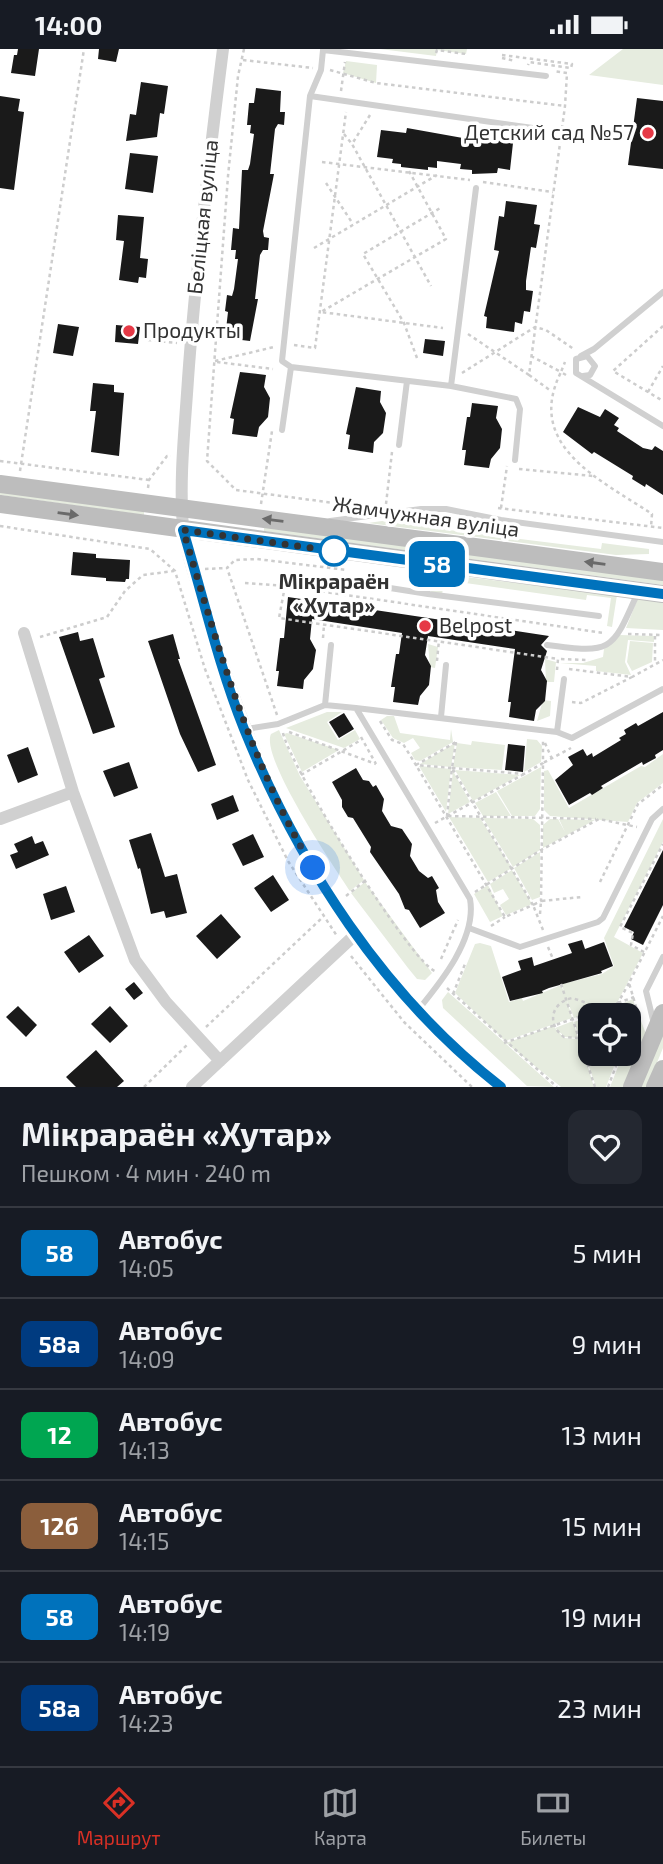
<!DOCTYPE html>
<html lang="ru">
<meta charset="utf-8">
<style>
:root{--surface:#171b24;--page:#242831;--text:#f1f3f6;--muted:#9ea1a6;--line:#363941;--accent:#d93025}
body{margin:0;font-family:"Exo 2",sans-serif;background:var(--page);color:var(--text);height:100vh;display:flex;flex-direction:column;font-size:26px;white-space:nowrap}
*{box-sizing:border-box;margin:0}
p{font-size:23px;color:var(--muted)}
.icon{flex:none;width:38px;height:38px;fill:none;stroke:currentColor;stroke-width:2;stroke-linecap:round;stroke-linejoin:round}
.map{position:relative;height:1038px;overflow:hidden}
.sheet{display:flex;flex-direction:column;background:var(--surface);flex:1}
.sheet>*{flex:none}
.badge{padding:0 14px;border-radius:10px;font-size:24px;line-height:46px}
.buttons{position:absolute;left:578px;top:954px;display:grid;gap:14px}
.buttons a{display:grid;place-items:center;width:63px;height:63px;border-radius:14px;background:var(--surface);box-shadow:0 4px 10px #0003;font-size:35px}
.you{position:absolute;width:35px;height:35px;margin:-18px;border:5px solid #fff;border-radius:50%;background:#1a73e8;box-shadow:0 0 0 10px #1a73e833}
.map>.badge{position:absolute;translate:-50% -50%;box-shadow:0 0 0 4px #fff}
.round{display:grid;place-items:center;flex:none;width:74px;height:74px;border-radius:14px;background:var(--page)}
.headline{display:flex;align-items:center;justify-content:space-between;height:119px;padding:0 21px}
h1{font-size:33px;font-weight:700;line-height:52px}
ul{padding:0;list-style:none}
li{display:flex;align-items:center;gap:21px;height:91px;padding:0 21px;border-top:2px solid var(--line)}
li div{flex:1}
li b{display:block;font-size:26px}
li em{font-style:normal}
li .badge{min-width:77px;font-weight:700;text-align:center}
.status{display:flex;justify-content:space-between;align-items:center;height:49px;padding:0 35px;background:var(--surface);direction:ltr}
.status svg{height:19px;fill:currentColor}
.tabs{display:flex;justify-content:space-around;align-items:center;height:98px;border-top:2px solid var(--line);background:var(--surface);font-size:19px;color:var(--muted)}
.tabs a{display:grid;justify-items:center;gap:4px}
.tabs .current{color:var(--accent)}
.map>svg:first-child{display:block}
.green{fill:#e6ecdf}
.building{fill:#1a1a1a}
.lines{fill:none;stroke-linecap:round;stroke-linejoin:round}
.path{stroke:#cdcdcd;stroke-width:2.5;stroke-dasharray:3.5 3.5;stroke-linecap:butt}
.lane{stroke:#d0d0d0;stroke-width:6}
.street{stroke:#d0d0d0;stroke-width:12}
.secondary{stroke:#bdbdbd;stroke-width:18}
.oneway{fill:#6a6a6a}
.line-casing{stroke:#fff;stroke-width:16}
.line{stroke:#0072bc;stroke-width:10}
.walk{stroke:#333;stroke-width:7;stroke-dasharray:0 12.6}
.poi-dot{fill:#e63946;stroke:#fff;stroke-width:2.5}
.stop-dot{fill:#fff;stroke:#0072bc;stroke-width:3.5}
.labels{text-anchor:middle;stroke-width:7;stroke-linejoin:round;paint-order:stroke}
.poi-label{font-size:21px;fill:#333;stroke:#fff;text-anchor:start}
.street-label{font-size:21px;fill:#333;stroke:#fff}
.stop-label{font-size:21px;font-weight:bold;fill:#333;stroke:#fff}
</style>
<div class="status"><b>14:00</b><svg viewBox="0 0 49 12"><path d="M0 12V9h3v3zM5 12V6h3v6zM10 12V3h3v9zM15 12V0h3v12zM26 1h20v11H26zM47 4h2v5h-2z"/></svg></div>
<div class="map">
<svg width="663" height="1038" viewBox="0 0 663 1038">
<rect width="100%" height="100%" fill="#fff"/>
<path class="green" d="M380,0h87l-1,5 -29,-4 -1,6z
M623,0h40v36l-74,-10z
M346,12l31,4 -1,18 -33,-10z
M0,439l144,19v8l-144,-20z
M437,464l8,3 4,14 152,19 1,-6 47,6v5l-33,1 -248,-32z
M264,477l399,53v6l-399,-54z
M432,524l185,22 -5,32 -5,-1 4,-28 -24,-3 -1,5 -142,-20 -2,15 -11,-3z
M638,549l25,4v28l-37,-2z
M620,586l34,1v6l-26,-2 -3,22 6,13 -35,-4v-5l-36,-3h23l20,-6 1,-8z
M630,592l23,2 -1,19 -20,9 -5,-9z
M428,595l10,3 -3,21 -5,-1z
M545,610l11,3 -2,20h-8z
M543,651l8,1 -1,15 -13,5z
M327,663h15l-15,10 11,18 17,-10 5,9 -16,9 -58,-20z
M387,667h7l6,17 50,7 1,-11 2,13 -33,19 -5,-1 -4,-7 9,-5 -7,-10 -9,5 -11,-5 -12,-18z
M279,681l21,46 64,104 -14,11c-16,-24 -90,-134 -79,-157z
M287,684l52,17 -37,22 -18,-38z
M527,690l10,1 5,6 -1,16 -17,10z
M472,692l33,4 -3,25 -49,-3 4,-24 14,2z
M455,694l-4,24 -31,-3z
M663,705v29l-26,20 -9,19 -78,-6 -6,-6v-39l4,-1 21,38 72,-42 4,1z
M419,717l32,3 -5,43z
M541,718l-1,42 -5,7h-23l-15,-25z
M455,721l65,5 -47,26z
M453,722l17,31 -22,12z
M496,743l15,24h-28l-8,-13z
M449,768l31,1 32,50 -24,14z
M483,769l50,1 7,6v25l-27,17z
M550,770h8l7,13 -6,-13 36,1 -52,28v-23z
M663,770v23l-49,95 29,16 -26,50 -24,9 -3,-5 2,5 -18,6 -7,-18 5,18 -67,23 -50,-48 20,-49 5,-1 11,3 18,56 13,-4 1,3 38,-16 3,7 -2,-8 40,-10 12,-8 -10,-28z
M540,803v45l-8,3 -18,-32z
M512,821l20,34 -26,11 -6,-10 9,-6 -6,-10 -9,4 -4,-9z
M365,833l67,91 -7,7 -8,-1 -9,-11 -57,-75z
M488,836l15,31 -13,6 -16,-28z
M448,943l106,95 -27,-1 -84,-78 -1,-8z
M633,950l3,10 -8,20v-14h-34z
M638,964l8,21 -21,53h-15l13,-33 5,-1v-14z
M590,967v37l29,1 -13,33h-10l-16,-47 14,47h-33l-55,-44 47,-17 11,12 16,1 -6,-17z
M573,972l5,17 -13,-1 -10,-9z
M663,983v16l-16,39h-7z"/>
<path class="building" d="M18,0h21l-4,27 -24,-3 3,-18h3z
M99,0h20l-3,13 -18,-3z
M141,33l27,4 -4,28 -4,-1 -3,24 -31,4 4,-27 6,1z
M256,39l25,3 -1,21h5l-1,13 -6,-1 -3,5 -5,45h4l-11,57 1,6 5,1 -1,12h-5l-3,5 -5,44h3l-8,42 -25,-3 3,-26 -3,-1 2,-16 5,1 2,-7 4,-30h-3l1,-9h-5l2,-22 6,1 3,-59h6l2,-6 4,-30 -4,-1 1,-8h-4l2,-22h5z
M0,47l20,3 -2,12 6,1 -10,78 -14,-2z
M637,49l26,3v68l-35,-4z
M407,79l67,12 1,-5 32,4v3l6,1 -3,27 -12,-2 -1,5 -25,1v-4l-12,-1 1,-5 -24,-3v7l-9,-1v3l-27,-3v-3l-9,-1 1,-4 -16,-2 4,-27 25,3z
M130,104l28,3 -5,37 -28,-4z
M506,152l31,4 -3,19 6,1 -4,23 -5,-1 -5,34v9l7,1 -3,21 -6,-1 -2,13 -7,-2 -1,10 -28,-4 1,-11 -3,-1 15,-65 -5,-1 5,-34 5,1z
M118,166l26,2 -4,41 8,1 -2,19 -7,-1 -1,6 -19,-3 5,-39 -8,-1z
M58,275l21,3 -6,29 -20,-3z
M116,276l24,2 -2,17 -23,-2z
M425,290l20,2 -2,15 -20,-3z
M240,323l26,3 -2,12 6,11 -2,19 -9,10 -2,10 -25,-3 2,-15 -4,-1z
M93,334l21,2v7l10,1 -5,63 -28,-4 5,-41h-6z
M356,338l25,4 -1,11 6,11 -3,20 -9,9 -1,11 -25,-4 2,-14 -4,-1z
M472,354l26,3 -2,12 6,11 -2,19 -9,11 -2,9 -25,-3 2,-15h-4l5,-33h3z
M578,358l22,10 5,-8 14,9 -5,7 5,3 -2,3 26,17 9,2 3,-4 8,5v44l-17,-11 -1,3 -13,-8 1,-3 -39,-24 -2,2 -29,-22z
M73,503l23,2v4l34,2 -1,19h-3l-1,3 -19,-1v-3l-35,-3z
M288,548l261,39 -8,9 6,6 -6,19 6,11 -2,20 -9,9 -2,11 -25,-4 2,-15h-3l7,-53 -87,-13 -3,19 6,11 -2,19 -9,11 -2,9 -25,-3 2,-15h-4l5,-33h3l3,-21 -90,-14 -2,20 6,11 -3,19 -9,11 -1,9 -26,-3 2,-15h-3l4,-33h4z
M78,583l2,9 13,-3 12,39 -6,2 16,48 -22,7 -34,-97z
M173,585l7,25h-2l38,106 -18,7 -18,-38 -32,-93z
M663,663v38l-8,5 1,3 -13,7 -1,-3 -41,24 2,2 -11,7 -2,-2 -21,12 -14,-25 18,-15 -5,-8 15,-8 4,7 5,-3 1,4 28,-17 -2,-2 7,-4 -2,-4 12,-7 2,3z
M344,664l10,16 -15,9 -10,-16z
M508,695l17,2 -2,26 -18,-2z
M28,698l10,28 -20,8 -11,-28z
M129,713l9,26 -24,9 -11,-26z
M356,719l7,12 6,1 4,6 3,-2 8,14 -2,12 9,15 11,3 10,15 -2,12 9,15 9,7 4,-2 7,12 -3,2 2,12 7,11 -25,15 -11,-18 -4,-1 -6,-15 -29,-42 1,-5 -18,-29 -5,-1 -6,-10v-7l-10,-18z
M233,746l6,16 -22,9 -6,-16z
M151,784l14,44 12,-3 10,39 -21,5 -2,-7 -13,3 -11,-46 -2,1 -9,-29z
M253,785l11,23 -21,9 -11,-22z
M32,787l3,8 8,-3 6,14 -33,14 -6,-14 8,-3 -4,-8z
M663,801v55l-20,40 -12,-6 3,-7 -10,-5z
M273,826l16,25 -18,12 -17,-24z
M66,837l9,26 -24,8 -8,-26z
M221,865l20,23 -24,22 -21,-23z
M89,886l15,21 -25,17 -15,-21z
M582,891l3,9 19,-7 9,24 -12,5 1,2 -53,15 -7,3 1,2 -33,8 -8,-24 19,-7 -3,-9 14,-4 2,9 38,-13 -4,-9z
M134,933l9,11 -9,7 -9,-11z
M18,957l19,19 -11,12 -20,-20z
M110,957l18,20 -18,17 -19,-19z
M96,1001l28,31 -7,6h-41l-10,-10z"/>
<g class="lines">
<path class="path" d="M244,0l-6,27 -10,100 -21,285 29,29 121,16
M436,4l1,-3 29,4
M502,6l70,9 -1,4 -42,-6 -1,3
M502,9l13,3
M243,11l70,8
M330,21l46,13 189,23
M341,42l4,-29
M370,66l-18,29 79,142
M344,85l8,10
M322,113l148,18
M409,122l37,68 -125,73 122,16
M483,133l70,10
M326,134l27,41
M314,199l123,-73
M663,277l-50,45 50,30
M468,285l61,41 36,-269 2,-33 -13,-2
M148,291l29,3
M294,296l21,3 31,-236
M531,307l30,16 4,-10
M417,309l-13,-35 -41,-69 79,-47
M215,312l59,-14
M217,313l56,7
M462,324l73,-46 11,3 29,20
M529,326l22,16
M566,326l-5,-3c-37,74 40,108 91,142l-1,13
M648,343l15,-26
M0,412l149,19
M519,420l74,7
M20,422l64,-422
M148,439l1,-8 18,-24h4
M261,455l11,-73
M386,455l6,-52
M498,459l165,20
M501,459l6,-42
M0,477l150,23 25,22 30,98 43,111 40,81 49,75
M205,520l22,-1
M245,534l40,3 319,47
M285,537l-6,32 279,41
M628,585l35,1
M655,587v28
M40,588l67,-20 18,-26 18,-16 31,-4
M323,589l1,-13
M437,612l2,-21
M569,620l63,8 31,-17
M557,621l1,-11 31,1
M572,653l9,1 51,-26
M277,666l-50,-147 8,-8 22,-1 90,11
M380,672l12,19 11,4 13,21 36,3 -5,48
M289,683l87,32
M283,684c7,33 127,229 152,238
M361,688l15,27
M456,693l-4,26 81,137 -28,12 -89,-152z
M545,694l7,16
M452,719l72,6 19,-11v-22
M301,726l60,-35
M448,767l148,3
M435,774l89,-49
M600,833l38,-78 25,-19
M475,843l66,-42 58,-31 38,8
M346,847l20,-16
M540,865l1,-13 41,-4
M491,877l14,-9
M543,881l-10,-25 8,-4 2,-138 28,-15
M548,898l5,12
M644,903l-13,-7 2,-12 -13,-6 43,-83
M351,907l53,66 68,65
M441,910l17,-39
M561,935l34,103
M447,939l110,99
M453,945l12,-30
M618,954l16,-6
M206,978l117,-110
M590,981l-11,8 -15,-1c-17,-12 -14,-34 8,-39l15,5 6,12
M628,985l9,-24 -8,-27 34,-67
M504,994l114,-40 11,-20
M144,1038l44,-43
M608,1038l13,-34"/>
<path class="lane" d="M310,47l230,33
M476,139l-25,198 -160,-19 -9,-6 28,-265 11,-26 2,-20 223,26
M581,307l13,-7 69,-57
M583,327l7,-1 5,-9 -8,-10 -11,3v14l87,53
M451,337l65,13 4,10 -5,51
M282,381l9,-63
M399,396l8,-64
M330,472l91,-12h25l55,11 162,22
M421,515l7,30 171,22
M390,539l38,6
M547,596c66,9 65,6 91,-53
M325,656l6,-60
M441,668l5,-52
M246,680l32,-5 47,-19 31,3
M557,683l15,6 91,-49
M469,879l51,19 78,-25 5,-4 49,-99 11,-10
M418,961c23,-28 59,-72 52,-111l-114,-191 201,24 7,-53
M654,975l-8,-33 17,-34"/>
<path class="street" d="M223,0c-14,110 -27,219 -35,330 -3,48 -9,99 -5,148 3,28 19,71 28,99 51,176 143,347 290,461
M24,584l49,159 62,168 31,42 54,59
M0,770l73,-27
M192,1038l165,-154"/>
<path class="secondary" d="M0,435l663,88
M0,455l663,90
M632,1038l31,-74
M655,1038l8,-18"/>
</g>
<defs><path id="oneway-solid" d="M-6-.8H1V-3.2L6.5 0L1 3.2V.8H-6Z" transform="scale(1.75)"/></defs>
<g class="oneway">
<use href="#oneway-solid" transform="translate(68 465) rotate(8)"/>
<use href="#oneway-solid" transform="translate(273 471) rotate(-173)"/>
<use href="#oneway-solid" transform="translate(595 514) rotate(-172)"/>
</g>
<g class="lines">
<g class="line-casing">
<path id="line" d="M501,1038c-117,-91 -202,-222 -257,-358 -26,-65 -41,-133 -61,-199l480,64"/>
</g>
<use href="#line" class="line"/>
<path class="walk" d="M313,819c-64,-108 -94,-219 -130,-338l151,21"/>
</g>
<g class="poi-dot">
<circle cx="648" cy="84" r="7"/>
<circle cx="129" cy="282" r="7"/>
<circle cx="425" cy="577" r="7"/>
</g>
<circle class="stop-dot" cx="334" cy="502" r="14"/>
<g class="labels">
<g class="poi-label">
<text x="634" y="91" text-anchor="end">Детский сад №57</text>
<text x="143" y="289">Продукты</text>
<text x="439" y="584">Belpost</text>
</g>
<g class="street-label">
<text transform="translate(203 168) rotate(-84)" y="7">Беліцкая вуліца</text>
<text transform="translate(426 468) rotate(8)" y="7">Жамчужная вуліца</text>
</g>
<g class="stop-label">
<text x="334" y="540">Мікрараён<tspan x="334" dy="24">«Хутар»</tspan></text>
</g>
</g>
</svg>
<div class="buttons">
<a><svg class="icon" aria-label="locate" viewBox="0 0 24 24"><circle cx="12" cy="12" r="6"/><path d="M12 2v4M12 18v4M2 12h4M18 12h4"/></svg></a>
</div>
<div class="you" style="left:313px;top:819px"></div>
<b class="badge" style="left:437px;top:515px;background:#0072bc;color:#fff">58</b>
</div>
<section class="sheet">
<div class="headline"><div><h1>Мікрараён «Хутар»</h1><p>Пешком · 4 мин · 240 m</p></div><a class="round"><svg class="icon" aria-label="heart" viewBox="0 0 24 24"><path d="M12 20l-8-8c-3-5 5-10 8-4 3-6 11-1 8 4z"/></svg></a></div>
<ul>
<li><span class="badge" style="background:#0072bc;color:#fff">58</span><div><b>Автобус</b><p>14:05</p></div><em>5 мин</em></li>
<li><span class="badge" style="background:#003b80;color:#fff">58а</span><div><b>Автобус</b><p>14:09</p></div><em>9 мин</em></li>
<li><span class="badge" style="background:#00a651;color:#fff">12</span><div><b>Автобус</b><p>14:13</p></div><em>13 мин</em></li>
<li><span class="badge" style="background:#8b5e3c;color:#fff">12б</span><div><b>Автобус</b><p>14:15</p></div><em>15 мин</em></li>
<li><span class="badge" style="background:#0072bc;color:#fff">58</span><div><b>Автобус</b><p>14:19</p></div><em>19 мин</em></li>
<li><span class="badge" style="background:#003b80;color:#fff">58а</span><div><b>Автобус</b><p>14:23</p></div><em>23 мин</em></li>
</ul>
</section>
<nav class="tabs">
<a class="current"><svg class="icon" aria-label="directions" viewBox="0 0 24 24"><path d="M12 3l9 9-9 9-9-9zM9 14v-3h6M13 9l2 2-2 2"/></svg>Маршрут</a>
<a><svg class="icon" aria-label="map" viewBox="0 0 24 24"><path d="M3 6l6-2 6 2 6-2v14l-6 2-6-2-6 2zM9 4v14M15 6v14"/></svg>Карта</a>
<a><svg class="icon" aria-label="tickets" viewBox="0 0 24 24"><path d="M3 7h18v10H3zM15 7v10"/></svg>Билеты</a>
</nav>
